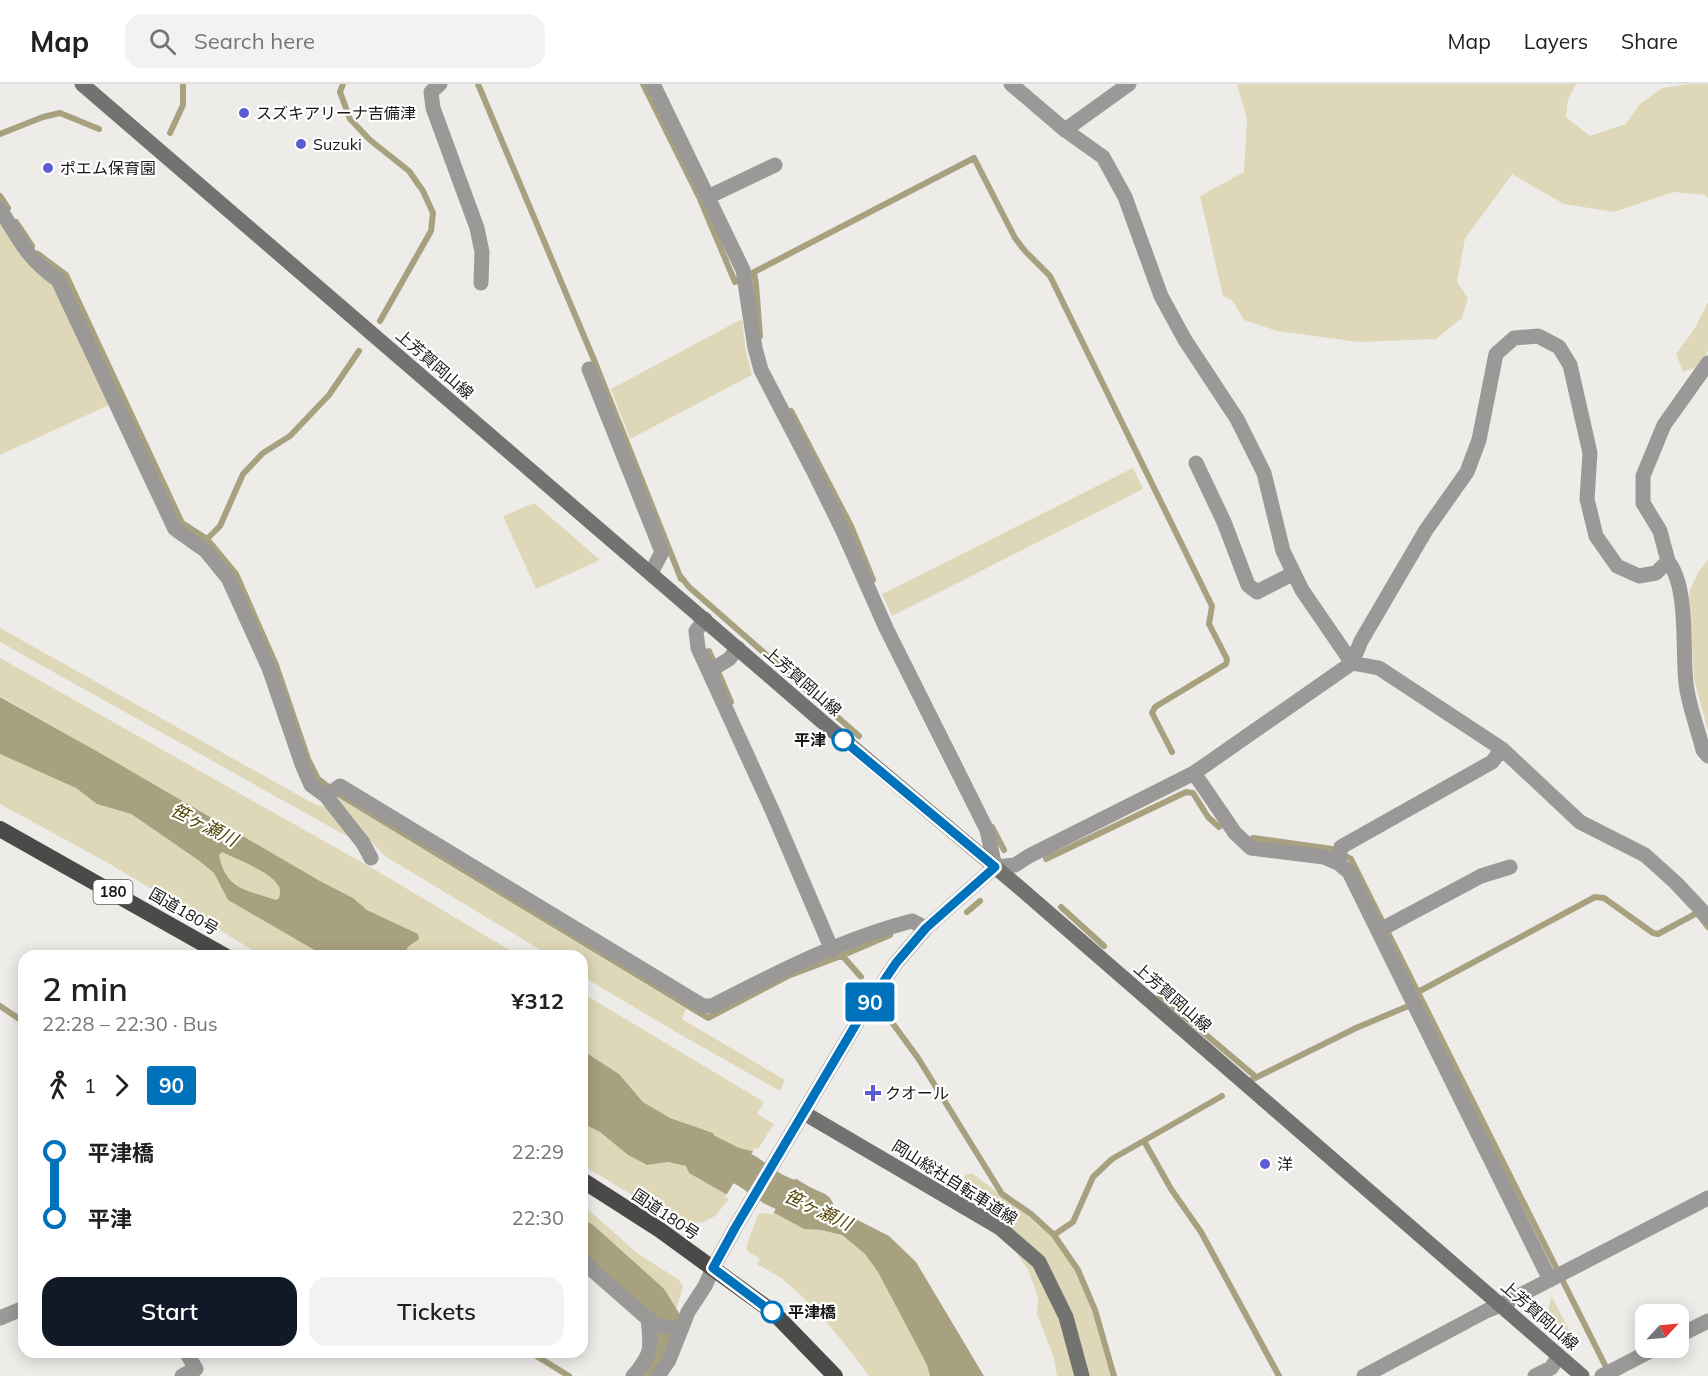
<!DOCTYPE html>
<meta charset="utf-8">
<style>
:root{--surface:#fff;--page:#f2f2f2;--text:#202124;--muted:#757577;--line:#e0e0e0;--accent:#111827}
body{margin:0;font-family:Mulish,"Noto Sans JP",sans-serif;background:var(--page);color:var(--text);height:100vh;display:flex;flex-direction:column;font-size:22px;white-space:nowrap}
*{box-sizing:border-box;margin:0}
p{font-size:20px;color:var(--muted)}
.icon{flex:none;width:33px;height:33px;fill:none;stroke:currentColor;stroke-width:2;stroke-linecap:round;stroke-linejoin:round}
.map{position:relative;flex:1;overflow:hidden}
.side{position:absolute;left:18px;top:866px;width:570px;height:408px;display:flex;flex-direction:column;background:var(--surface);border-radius:18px;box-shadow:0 3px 15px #0003}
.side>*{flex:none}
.badge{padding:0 12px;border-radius:4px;font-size:21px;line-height:39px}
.needle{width:39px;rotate:64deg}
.controls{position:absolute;left:1635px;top:1220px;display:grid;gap:12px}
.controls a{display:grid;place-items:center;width:54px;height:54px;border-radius:12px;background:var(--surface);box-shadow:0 3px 15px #0003;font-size:30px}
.map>.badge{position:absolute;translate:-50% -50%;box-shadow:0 0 0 3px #fff}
.legs{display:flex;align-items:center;gap:9px;height:66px;padding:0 24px;font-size:20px}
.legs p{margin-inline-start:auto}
.headline{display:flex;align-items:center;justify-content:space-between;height:102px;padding:0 24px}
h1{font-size:33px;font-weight:600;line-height:45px}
.primary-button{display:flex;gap:12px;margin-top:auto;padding:12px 24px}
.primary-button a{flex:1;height:69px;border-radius:18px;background:var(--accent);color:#fff;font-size:24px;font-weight:600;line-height:69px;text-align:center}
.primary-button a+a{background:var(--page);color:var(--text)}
ul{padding:0 24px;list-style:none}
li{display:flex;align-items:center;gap:21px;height:66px;font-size:22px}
li i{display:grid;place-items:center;width:9px;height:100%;margin:0 8px;background:currentColor}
li i::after{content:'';width:15px;height:15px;margin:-8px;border:4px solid;border-radius:50%;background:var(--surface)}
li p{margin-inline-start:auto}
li:first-child i{background:linear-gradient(#0000 50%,currentColor 0)}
li:last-child i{background:linear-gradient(currentColor 50%,#0000 0)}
header{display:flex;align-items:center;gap:36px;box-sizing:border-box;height:84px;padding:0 30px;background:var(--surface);border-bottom:2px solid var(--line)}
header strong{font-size:28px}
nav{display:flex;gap:33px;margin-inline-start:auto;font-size:21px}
.search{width:420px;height:54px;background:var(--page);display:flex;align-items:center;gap:15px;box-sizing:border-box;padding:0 21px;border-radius:18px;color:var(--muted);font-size:22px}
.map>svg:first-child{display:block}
.green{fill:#ded8b8}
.water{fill:#a8a17f;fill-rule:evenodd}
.pier{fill:#edece9}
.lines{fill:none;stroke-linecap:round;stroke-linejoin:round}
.stream{stroke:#a8a17f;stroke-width:6}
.river{stroke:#a8a17f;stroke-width:34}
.minor{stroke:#9a9998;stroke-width:15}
.tertiary{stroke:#9a9998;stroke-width:15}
.secondary{stroke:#727270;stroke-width:15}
.trunk{stroke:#4b4a48;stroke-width:16}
.line-1-casing{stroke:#fff;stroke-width:14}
.line-1{stroke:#0072bc;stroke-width:9}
.poi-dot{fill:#5c5dd5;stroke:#fff;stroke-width:2}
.stop-1-dot{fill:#fff;stroke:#0072bc;stroke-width:3}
.labels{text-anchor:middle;stroke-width:4.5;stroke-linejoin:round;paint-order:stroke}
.shield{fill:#fff;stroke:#5d5d5c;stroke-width:1.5}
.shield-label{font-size:15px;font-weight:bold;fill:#171716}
.poi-label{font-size:16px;fill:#171716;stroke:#fff;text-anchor:start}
.street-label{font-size:16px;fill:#171716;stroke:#fff}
.stop-label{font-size:16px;font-weight:bold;fill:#171716;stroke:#fff;text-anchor:end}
.water-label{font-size:18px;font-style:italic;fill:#54490b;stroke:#fff}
</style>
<header>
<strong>Map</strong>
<div class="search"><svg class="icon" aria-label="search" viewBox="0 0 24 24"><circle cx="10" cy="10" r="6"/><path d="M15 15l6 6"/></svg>Search here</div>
<nav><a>Map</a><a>Layers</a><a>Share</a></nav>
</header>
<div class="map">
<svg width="1708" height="1292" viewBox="0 0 1708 1292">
<rect width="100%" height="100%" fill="#edece9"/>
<path class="green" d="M1237,0h339l-8,15 -2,18 24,19 36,-12 13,-19 23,-17 28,-4h18v114l-2,-3 -33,-3 -59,20 -50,-8 -52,-30 -47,65 -8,43 11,16 -6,20 -26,21 -77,3 -82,-11 -33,-11 -12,-20 -9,-4 -23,-100 44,-24 3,-53z
M0,131l54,65 57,124 -111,51z
M1708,218v49l-10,16 -15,5 -7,-18 20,-28z
M742,235l4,33 6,23 -122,64 -19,-50z
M1133,384l10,21 -251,127 -10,-22z
M534,419l66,57 -64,29 -33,-73z
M1708,476v171l-14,-52 -5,-87 10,-21z
M0,544l316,177 17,4 26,34 -359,-201z
M0,574l377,213 141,84h-114l4,-8 6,-3 4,-10 -51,-24 -14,-12 -33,-17 -220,-128 -100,-57z
M0,670l76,34 21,16 33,10 68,46 16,13 14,27 95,55h-62l-151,-91 -110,-60z
M335,712l351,213 -4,10 103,61 -5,11 -104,-59 -94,-56v-20l-33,-1 -164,-99 -22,-23z
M222,767c14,8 47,20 55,33 3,4 3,9 2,14l-3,2c-29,-11 -49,-8 -57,-45z
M582,909l182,109 -7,12 17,10 -18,28 -21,-5 -15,1 -7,-15 -43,-15 -27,-16 -24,-28 -37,-24z
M582,1039l18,9 28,23 19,10 21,-3 18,4 3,7 42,24 -16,19 -12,6 -22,2 -99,-59z
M966,1090h7l39,29 40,34 24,34 16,40 20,65h-26l-45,-116 -39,-36 -8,-15 2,-5 -27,-18 -5,-7z
M582,1121l8,6 47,42 42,27 4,7 -11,36 -16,-4 -74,-63z
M769,1126l35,19 17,1 21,5 23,19 13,18 49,93 3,11h-61c-24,-33 -53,-69 -84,-95 -8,-7 -19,-11 -28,-17l3,-5 -13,-8v-7l12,-32z
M1016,1163l18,17 27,55 14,57h-18l-3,-18 -17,-44 1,-16 -4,-13 -6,-15 -12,-18z
M1552,1213l24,47 -3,2 -26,-23 3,-23z"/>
<path class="water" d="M0,613l100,56 220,128 33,17 14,12 51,24 1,5 -11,8 -4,8h-81l-95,-55 -14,-27 -16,-13 -67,-46 -34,-10 -21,-16 -76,-34zM222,768c14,7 47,19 55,32 4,4 3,9 2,14l-3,2c-29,-11 -49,-8 -57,-45z
M582,966l37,24 24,28 27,16 43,15 7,14h15l21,5 -25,45 -42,-24 -3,-7 -18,-4 -21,3 -19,-10 -28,-23 -18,-9z
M783,1087l30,18 19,18 57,29 27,26 68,114h-54l-3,-11 -49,-93 -13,-18 -23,-19 -21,-5 -17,-1 -35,-19z"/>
<path class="pier" d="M755,1064l4,2v3l-25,45 -4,2 -5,-3z
M784,1084l13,8 -25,39 -4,-2 -10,1 -1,-4 24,-41z"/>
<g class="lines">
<path class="stream" d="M343,0l-3,8 10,27 20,21 39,31 14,20 10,22 -2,18 -51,90
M478,0l116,276 87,219
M643,0l57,115 35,83 239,-124 41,80 10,13 25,25 162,330 -3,18 18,35 -1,5 -71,43 -3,6 20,39
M170,49l13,-28v-21
M0,50l43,-17 17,-4 39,16
M0,112l8,12
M16,138l16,24
M38,170l28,21 116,248 25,16 29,35 40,91 32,94 10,20 20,15 370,224 80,-42 53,-20 49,-21
M754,189l2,12 4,51
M791,327l60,115 22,54
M207,455l13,-13 23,-52 20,-21 27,-17 39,-41 30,-44
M681,493l8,10 170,149
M709,567l22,51
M992,743l12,23
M1253,754l79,11 19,10 254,506
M1046,775l140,-67 7,1 15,24 11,10
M1061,823l43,39
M967,828l13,-11
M840,869l21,24
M1418,908l177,-95 9,1 49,35 5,1 39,-21 11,14
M1159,911l97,82
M0,922l24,16
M880,922l38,52 84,136 29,20 23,21 24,35 17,40 19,66
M1253,995l103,-51 50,-21
M1144,1057l27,48 30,43 78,144
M1054,1151l19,-13 20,-45 19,-18 110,-63
M530,1268l39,24"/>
<path class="river" d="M705,1066l42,21 26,18 44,20
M582,1154l69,62 13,21 -4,33 -14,22"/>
<path class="minor" d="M440,0l-9,8 2,16 44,120 5,24 -1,31
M653,0l90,186 12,78 6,22 52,100 30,61 43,97 101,202 8,37 20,-2 14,-9 165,-83 158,-110 9,-22 65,-111 41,-58 12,-32 17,-86 18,-16 24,-2 21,11 11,18 20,88 -3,46 9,37 21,30 22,10 17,-3 12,-12 -8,-30 -17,-28v-27l21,-51 44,-62
M1011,0l54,46 38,27 22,40 36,99 24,44 52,79 27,54 19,78 19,39 50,73 27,5 123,81 78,73 65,33 31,28 32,34
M1065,46l64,-46
M708,113l67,-32
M0,125c19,30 28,51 58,71l117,249 31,22 22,27 41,90 33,96 9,21 15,11 37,47 8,15
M589,285l73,183 -11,21
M1196,379l28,59 24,63 9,7 37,-19
M1668,477c21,27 14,88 18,122 2,21 12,46 17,67l5,6
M705,535l-9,12 2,17 75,164 59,138
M713,585l16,-10 9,-11
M1194,689l41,60 16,15 73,9 14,6 11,9 201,408
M326,712l14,-10 363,220h9c64,-33 130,-67 200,-85l14,7
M1338,779l3,-16 151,-85 10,-13
M1378,847l103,-55 29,-9
M582,1177l72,63 26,6
M0,1234l24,-10
M1678,1252l30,-15
M182,1292l14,-7 -10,-17
M633,1292c20,-20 18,-31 15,-57
M658,1292l11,-16 19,-48 17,-26 8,-18
M1364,1292l122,-65 15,-6 207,-107
M1535,1292l16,-8 8,-12
M1602,1292l56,-29"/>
<path class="tertiary" d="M713,1184l22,-40 130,-219 31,-46 30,-35 69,-61"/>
<path class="secondary" d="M82,0l750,646 188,158 562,488
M804,1029l196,115 39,34 27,55 16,59"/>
<path class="trunk" d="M0,745l225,127
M582,1096l78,50 114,83 61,63"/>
</g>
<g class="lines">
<g class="line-1-casing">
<path id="line-1" d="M772,1228l-59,-44 22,-40 130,-219 31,-46 30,-35 69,-61 -152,-127"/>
</g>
<use href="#line-1" class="line-1"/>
</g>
<g class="poi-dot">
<circle cx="244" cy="29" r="6"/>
<circle cx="301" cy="60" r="6"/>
<circle cx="48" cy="84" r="6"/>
<path d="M870 1000h6v6h6v6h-6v6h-6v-6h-6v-6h6z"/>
<circle cx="1265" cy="1080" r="6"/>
</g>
<g class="stop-1-dot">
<circle cx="843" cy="656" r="10"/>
<circle cx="772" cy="1228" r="10"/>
</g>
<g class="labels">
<rect class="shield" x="93.5" y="796" width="39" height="24" rx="4.5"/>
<g class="shield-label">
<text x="113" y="813">180</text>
</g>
<g class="poi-label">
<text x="256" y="35">スズキアリーナ吉備津</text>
<text x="313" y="66">Suzuki</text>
<text x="60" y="90">ポエム保育園</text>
<text x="885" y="1015">クオール</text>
<text x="1277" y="1086">洋</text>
</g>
<g class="street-label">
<text transform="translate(435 280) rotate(41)" y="6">上芳賀岡山線</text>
<text transform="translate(803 597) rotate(41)" y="6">上芳賀岡山線</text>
<text transform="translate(184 827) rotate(30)" y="6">国道180号</text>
<text transform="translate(1173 913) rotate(41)" y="6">上芳賀岡山線</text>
<text transform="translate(955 1098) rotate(32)" y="6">岡山総社自転車道線</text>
<text transform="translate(666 1130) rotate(34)" y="6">国道180号</text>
<text transform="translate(1540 1231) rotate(41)" y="6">上芳賀岡山線</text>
</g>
<g class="stop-label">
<text x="826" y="662">平津</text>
<text x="788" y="1234" text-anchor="start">平津橋</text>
</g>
<g class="water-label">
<text transform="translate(204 741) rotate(27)" y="6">笹ヶ瀬川</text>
<text transform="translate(818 1126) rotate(25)" y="6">笹ヶ瀬川</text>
</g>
</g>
</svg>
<div class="controls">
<a><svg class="needle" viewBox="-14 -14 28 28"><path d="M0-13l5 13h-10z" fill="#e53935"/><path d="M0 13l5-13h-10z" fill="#757577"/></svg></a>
</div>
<b class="badge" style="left:870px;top:918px;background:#0072bc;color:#fff">90</b>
<section class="side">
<div class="headline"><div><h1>2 min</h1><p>22:28 – 22:30 · Bus</p></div><b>¥312</b></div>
<div class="legs"><svg class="icon" aria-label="walk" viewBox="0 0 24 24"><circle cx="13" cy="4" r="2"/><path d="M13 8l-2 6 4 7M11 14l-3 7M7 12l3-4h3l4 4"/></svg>1<svg class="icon" aria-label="forward" viewBox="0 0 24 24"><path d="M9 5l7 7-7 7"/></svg><b class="badge" style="background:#0072bc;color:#fff">90</b></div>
<ul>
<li><i style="color:#0072bc"></i><b>平津橋</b><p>22:29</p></li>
<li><i style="color:#0072bc"></i><b>平津</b><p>22:30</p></li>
</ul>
<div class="primary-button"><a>Start</a><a>Tickets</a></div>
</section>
</div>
